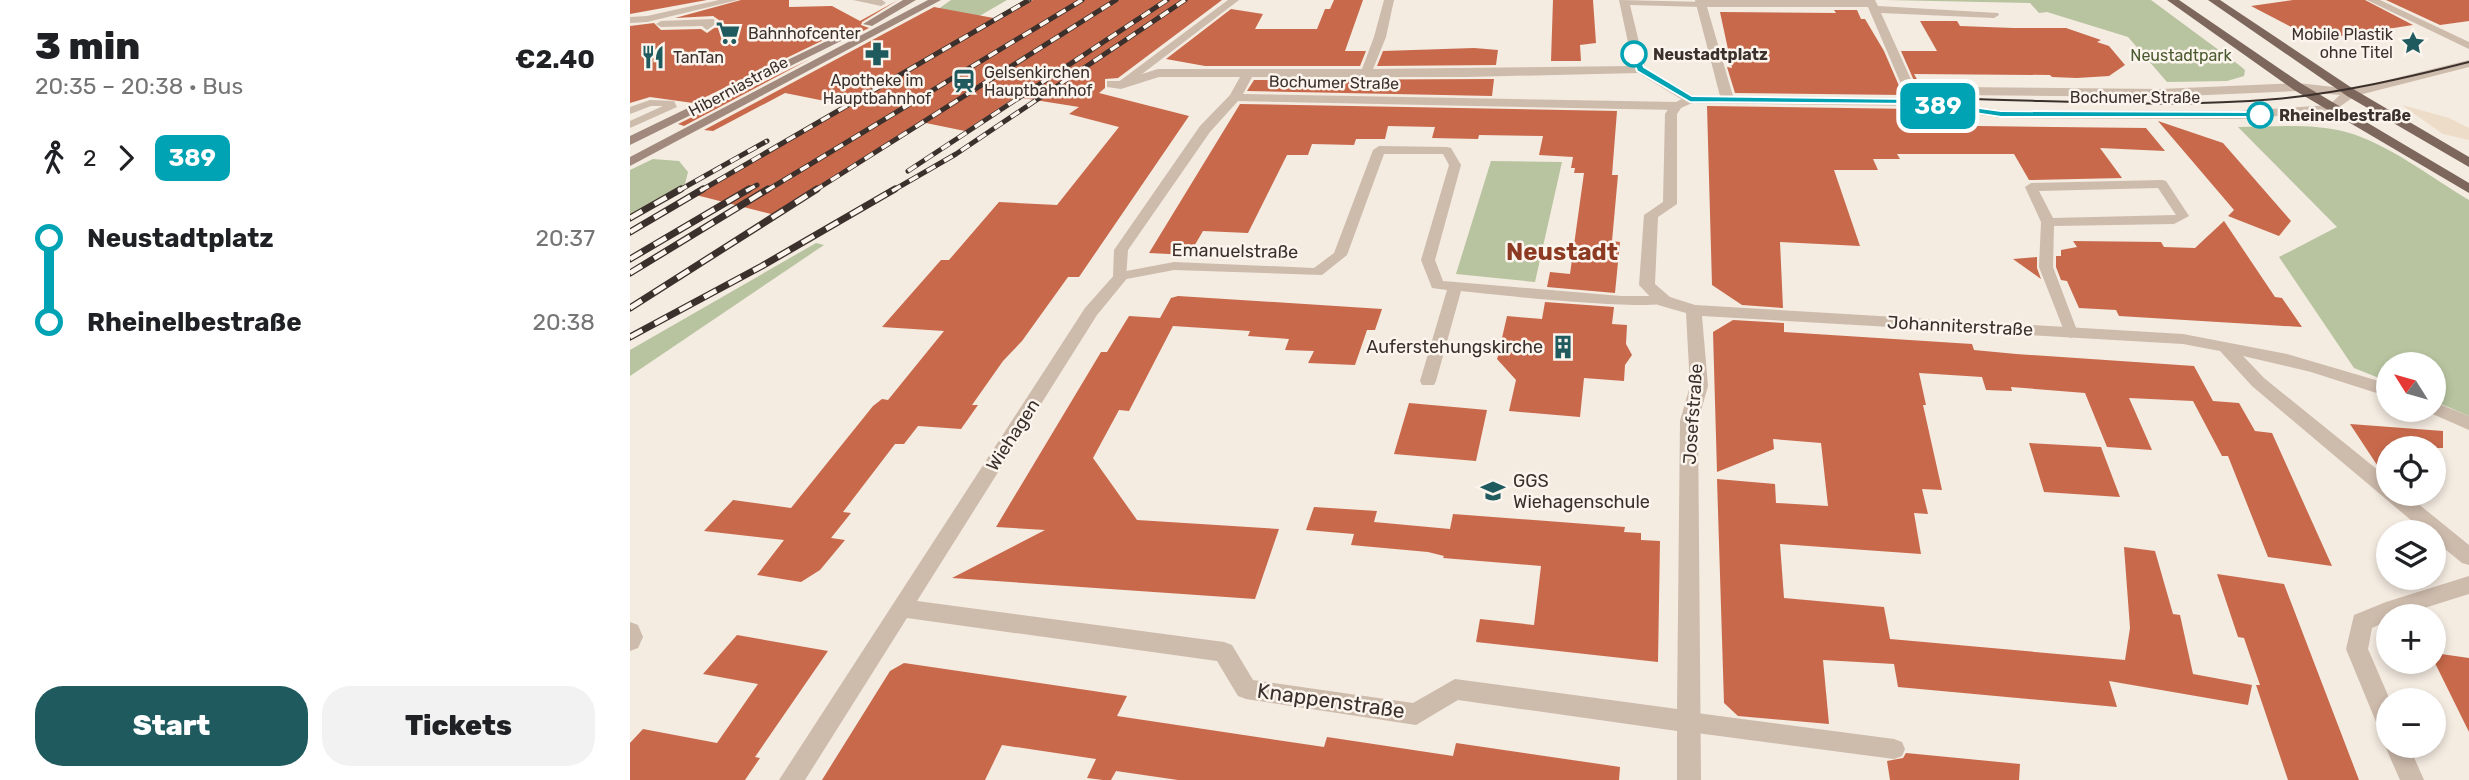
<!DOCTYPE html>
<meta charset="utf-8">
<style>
:root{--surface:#fff;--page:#f2f2f2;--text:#202124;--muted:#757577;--accent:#1f5a5e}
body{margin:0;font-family:Rubik,sans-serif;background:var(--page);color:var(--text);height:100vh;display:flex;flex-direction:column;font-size:26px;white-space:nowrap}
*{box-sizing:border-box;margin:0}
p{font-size:23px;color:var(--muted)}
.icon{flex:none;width:38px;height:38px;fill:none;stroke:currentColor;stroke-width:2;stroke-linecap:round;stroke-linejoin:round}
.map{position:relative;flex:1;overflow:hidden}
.details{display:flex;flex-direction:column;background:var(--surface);width:630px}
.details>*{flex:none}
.badge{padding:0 14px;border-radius:10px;font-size:24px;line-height:46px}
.needle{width:46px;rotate:307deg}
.buttons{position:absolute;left:1746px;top:352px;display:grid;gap:14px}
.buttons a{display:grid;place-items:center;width:70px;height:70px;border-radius:50%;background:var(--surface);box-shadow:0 4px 10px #0003;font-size:35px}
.map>.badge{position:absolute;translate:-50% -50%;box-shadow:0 0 0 4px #fff}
.legs{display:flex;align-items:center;gap:10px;height:77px;padding:0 35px;font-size:23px}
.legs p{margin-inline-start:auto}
.overview{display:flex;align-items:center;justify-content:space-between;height:119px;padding:0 35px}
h1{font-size:38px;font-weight:800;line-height:52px}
.primary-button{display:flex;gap:14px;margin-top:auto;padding:14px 35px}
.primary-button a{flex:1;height:80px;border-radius:28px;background:var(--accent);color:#fff;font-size:28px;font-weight:800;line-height:80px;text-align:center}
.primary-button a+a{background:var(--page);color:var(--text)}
ul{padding:0 35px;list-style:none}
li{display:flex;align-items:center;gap:24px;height:84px;font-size:26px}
li i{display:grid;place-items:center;width:10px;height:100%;margin:0 9px;background:currentColor}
li i::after{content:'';width:18px;height:18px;margin:-9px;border:5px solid;border-radius:50%;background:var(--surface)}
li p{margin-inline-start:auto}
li:first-child i{background:linear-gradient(#0000 50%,currentColor 0)}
li:last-child i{background:linear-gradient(currentColor 50%,#0000 0)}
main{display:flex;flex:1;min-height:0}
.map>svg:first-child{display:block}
.green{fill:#b8c4a0}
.plaza{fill:#ecdcc8}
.building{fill:#c8694b}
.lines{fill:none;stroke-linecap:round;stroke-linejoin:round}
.service{fill:#cdbbac;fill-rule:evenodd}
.pedestrian{fill:#cdbbac;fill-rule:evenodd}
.minor{fill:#cdbbac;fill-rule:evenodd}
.secondary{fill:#a18a7d;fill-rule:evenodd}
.primary{fill:#7d675c;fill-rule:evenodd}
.tram{stroke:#3b302b;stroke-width:2}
.rail-far1-casing{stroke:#3b302b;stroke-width:5}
.rail-casing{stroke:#3b302b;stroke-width:7}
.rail-far1{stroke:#fbf5ee;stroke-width:3.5;stroke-dasharray:10;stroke-linecap:butt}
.rail{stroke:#fbf5ee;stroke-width:4.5;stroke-dasharray:14;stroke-linecap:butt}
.line-1{fill:#00a3b4;stroke:#fff;stroke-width:2}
.stop-1-dot{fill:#fff;stroke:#00a3b4;stroke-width:3.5}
.labels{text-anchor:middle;stroke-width:5;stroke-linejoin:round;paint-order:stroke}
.far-poi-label{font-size:16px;fill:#3b302b;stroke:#fbf5ee;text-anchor:start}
.far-stop-label{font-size:16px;font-weight:bold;fill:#3b302b;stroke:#fbf5ee;text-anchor:start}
.far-park-label{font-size:16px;fill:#4a5a2e;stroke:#fbf5ee}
.far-street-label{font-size:16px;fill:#3b302b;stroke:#fbf5ee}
.street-label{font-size:18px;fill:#3b302b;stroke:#fbf5ee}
.poi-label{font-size:18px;fill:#3b302b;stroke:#fbf5ee;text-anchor:end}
.near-street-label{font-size:21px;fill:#3b302b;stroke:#fbf5ee}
.district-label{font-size:24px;font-weight:bold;fill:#8c3b22;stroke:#fbf5ee}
</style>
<main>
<section class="details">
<div class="overview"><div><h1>3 min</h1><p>20:35 – 20:38 · Bus</p></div><b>€2.40</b></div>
<div class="legs"><svg class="icon" aria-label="walk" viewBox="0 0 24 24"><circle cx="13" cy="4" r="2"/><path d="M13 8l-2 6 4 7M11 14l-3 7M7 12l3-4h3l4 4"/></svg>2<svg class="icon" aria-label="forward" viewBox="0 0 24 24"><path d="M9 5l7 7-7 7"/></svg><b class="badge" style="background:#00a3b4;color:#fff">389</b></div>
<ul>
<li><i style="color:#00a3b4"></i><b>Neustadtplatz</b><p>20:37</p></li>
<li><i style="color:#00a3b4"></i><b>Rheinelbestraße</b><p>20:38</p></li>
</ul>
<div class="primary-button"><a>Start</a><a>Tickets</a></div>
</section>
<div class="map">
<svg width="1839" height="780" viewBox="0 0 1839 780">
<rect width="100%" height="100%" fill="#f4ebe1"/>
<path class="green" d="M321,0h56l-31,18 -42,-6z
M1256,0h265l88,65 6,5 -1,6 -17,5 -60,1 -39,-45 -81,-25 -8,1 -9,-10z
M1608,127c36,0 73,-4 108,5 41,11 86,46 123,68v216l-35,-15v-37h-45v18l-35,-14 -75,-111 58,-30z
M23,159l26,2 9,11 -3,12 -55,31v-45z
M861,161l71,1 -27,120 -79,-8z
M186,243l8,2 -194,131v-26z"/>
<path class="plaza" d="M1772,105l47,13 20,10v12l-26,-6z"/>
<path class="building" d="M0,0h77l-77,14z
M111,0h48v7l43,-1 28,15 38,-21 -36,22 -1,3 8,3 -24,12 -1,-3 -12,-1 -139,67 -43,-6 -20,6v-77l24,-3 7,7 40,-1 6,4 13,-9 -1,-4 -6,-4 -38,2z
M403,0h189l-104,78 -13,1v9l-6,5 90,23 -110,161h-11l-46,64 -19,20 -31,44h6l-17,24 -43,-3 -14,18h-9l-52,68 8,1 -20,25 14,2 -25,30 -19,12 -44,-7 27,-35 -80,-9 29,-31 58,8 82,-102 9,-7 6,1 56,-69 -62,-4 59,-67h8l50,-58 58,3 62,-78 -50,-13 10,-7 -63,-10 -51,34 -44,-9 -146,93 -79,-20 154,-89 -65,-13 -72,38 -9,-1 230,-123 65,12z
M704,0h29l-18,51h21l-6,15h-155l-39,-7 65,-50 32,5 -8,15h62l8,-20h5z
M923,0h40l3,43 -16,2 1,16h-30z
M1663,0h72l48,25 -97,15 -65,-34z
M1756,0h83v21l-29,4z
M1204,10h23l4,9h4l19,32 19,44 -168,-2 -8,-26 5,1 -12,-56 116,1z
M1290,21h37l3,5 53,2h53l35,12 -4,2 12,4 16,19 -16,11 -32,2 -25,-1 -2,-2 -136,-1 9,16 -4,2 -18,-41h36z
M844,48l24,2 -2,15 -119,1 6,-15z
M180,59l-126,67 -6,-2z
M864,79l-2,17 -245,-5 7,-11z
M610,104l377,7 -5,64h6l-6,66 8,1 -5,51 -68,-6 3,-15 20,2 14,-101h-10l1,-5h-4l2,-11 -34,-2 4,-19 -64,-1 -1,4 -46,-1 3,-11 -47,-1 -3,13h-29l-2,6 -42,-1 -4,11h-21l-39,78 -45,-2 -14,24 -40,-2z
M1077,106l208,3 19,2 3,6h34l5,9 170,2 19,23 -65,-3 22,30 -93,2 -15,-26h-117l3,5h-27l5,11h-44l26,76 -80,-4 3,66 -41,-3 -30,-20z
M1528,121l65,22 68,78 -12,15 -51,-20 6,-6z
M1594,221l51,76 7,1 20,29 -183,-11 -3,-6 -37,-2 -12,-27 -6,-1 -5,-13v-11h5v-6l16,-3 -4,-6 88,1 3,5 31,1z
M1407,257v11l4,11 -28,-20z
M548,296l204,13 -7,21h-8l-12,35 -47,-2 6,-12 -29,-1 4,-11 -41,-3 2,-5 -77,-5 -44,85 -10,-1 -26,48 44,62 142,9 -24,70 -303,-21 93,-48 -49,-3 105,-175h6l22,-36 31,2 11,-20z
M915,302l69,5 -2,17 15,1 -1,19 6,11 -7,10 -1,16 -40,-3 -4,39 -71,-6 7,-31 -19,-21 2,-6 -5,-7 8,-8 5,-22 35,3z
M1103,320l51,3v9l188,12 2,6 42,4 178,12 19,35 26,2 16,28 17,2 60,133 -64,-9 -40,-101h-6l-29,-55 -64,-3 23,52 -45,-3 -22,-54 -74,-6 1,4 -26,-1 -4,-13 -63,-4 7,32h-3l19,85 -20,-1 6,25 -14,-1 7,41 -141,-10 4,54 100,9 6,32 235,21 5,-32 -6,-81 31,4 18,63 7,1 13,59 59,11 -4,20 -139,-24 8,26 -219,-20 -4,-23 -71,-4 6,64 -91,-8 -14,-13 -7,-224 58,5 1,19 52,3 -7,-63 -48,-4 1,10 -57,23 -4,-140z
M779,403l78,7 -11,51 -82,-7z
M1720,424l93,7v17h-54v27l-10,-7z
M1399,443l72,4 19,50 -76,-5z
M684,507l63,4 -3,11 76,7 3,-15 172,13 -1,5 17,1v7l19,1 -2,121 -182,-20 4,-23 54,6 7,-59 -98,-8 1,-2 -16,-4 -77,-7 3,-11 -48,-4z
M1587,574l67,10 75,196h-71l-32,-95h4l-16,-47 -6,-1z
M107,635l91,16 -73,106 5,1 -15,22h-115v-37l13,-14 74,14 41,-59 -55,-10z
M1804,653l35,5v74l-35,-71z
M274,663l223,33 -10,20 207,31 3,-10 126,19 3,-13 164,24 -1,13h-441l-62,-9 -5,9h-8l-16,-2 9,-19 -94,-14 -17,35h-163l68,-109z
M1276,753l114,11 -1,16h-129l-3,-19 16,-3z"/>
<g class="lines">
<path class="service" d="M598,0h11l-114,87h-8v-4z
M20,100l24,1 3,6 -47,21v-7l33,-15h-12l-21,8v-7z
M749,146l68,1 4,1 10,17 -26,95 8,21 178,15h43l7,5c-12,12 -182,-7 -210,-10l-25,90 -2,4h-12l-2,-4 27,-91 -15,-2 -11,-28 28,-95 -6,-11h-59l-37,101 -25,20 -148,-5 -53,10 -7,-4 7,-4 53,-10 140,6 20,-15 39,-103z
M1532,180l4,1 23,35 -15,8 -120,2 -1,41 25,66 -7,5 -5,-2 -27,-69 2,-45 -16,-35 6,-4zM1528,188l18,27 -123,3 -14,-27z
M1059,712l205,27 8,3 3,7 -3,7 -8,3 -205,-27 -7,-3 -4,-7 4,-7z"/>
<path class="pedestrian" d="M89,0h19l-91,22 -17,1v-6l17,-1z
M223,0h29l4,3 -5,3z
M989,0l87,2 1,2 -5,3 -72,-2 15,62 49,29v6h-8l-48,-29 -172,4h-214l-9,17 433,8 6,4 -6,4 -438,-9 -28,31 -82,118 -2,29 -5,2 -8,-5 1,-26 86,-124 30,-31 10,-18h-81l-38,12 -14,-2v-6h13l38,-12h204l12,-32 6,-3 6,3 -13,32 260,-3z
M83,19l5,3 -11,8 -5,-4 -41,1 -5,-3 5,-3z"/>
<path class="minor" d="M754,0h10l-8,37 -6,3 -6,-3z
M1065,0h180l3,6 120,7 1,2 -5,3 -113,-5 37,82 12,-5 27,-3 203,2 138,-6 53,6 118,-29v7l-114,29 -23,16 -92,7 -239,-1 -86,-12 -223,-3 -11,5 -4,6v90l-19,13 -3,67 15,13 25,8 488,29 104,20 102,30v13l-78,-25 -68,-16 21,22 125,101v15h17l63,51v20l-7,-2 -28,-23v-8h-9l-173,-146 -32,-35 -37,-7 -481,-28 6,70 -10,35 3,359h-24v-49l-219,-31 -42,25 -170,-26 -8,-3 -21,-35 -310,-43 -102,162h-26l306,-472 31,-35 5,-2 8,5 -32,39 -180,286 307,41 8,3 21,35 160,23 42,-24 222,30 3,-288 10,-35 -4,-73 -28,-8 -19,-20 5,-70 19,-13 2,-88c13,-21 33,-19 55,-18zM1077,7h161l39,91 -174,-2zM1668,91l42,4 -11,10 -89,6 -239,-1 -73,-10 29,-5 203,2z
M1737,0h13l89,42v7z
M1804,402l35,14v14l-41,-18 -2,-2h8z
M1839,576v18l-70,22h-10v4l-17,8 -4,21 22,51 -1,37 -8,-3 -35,-85 8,-34 32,-13z
M0,622l8,3 5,12 -5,11 -8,3z
M1759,738v8h20l15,34h-24l-15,-34z"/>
<path class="secondary" d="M273,0h13l-44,26 -9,-2z
M298,0h13l-311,166v-9z
M203,38l10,2 -213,105v-9z"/>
<path class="primary" d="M1537,0h12l123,84 167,99v10l-175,-103z
M1578,0h12l135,90 114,67v10l-122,-71z"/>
<path class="tram" d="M1338,99c102,2 206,9 308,0 65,-6 130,-21 193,-37"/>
<g class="rail-far1-casing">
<path id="rail-far1" d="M278,171l259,-171
M48,191l89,-50
M70,191l329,-191
M116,191l11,-6
M136,191l316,-191
M184,191l302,-191
M262,191l64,-37 229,-154"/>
</g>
<g class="rail-casing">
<path id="rail" d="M0,218l51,-29
M0,232l73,-43
M0,259l119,-70
M0,273l138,-84
M0,308l187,-119
M0,337l132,-71 133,-77"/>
</g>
<use href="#rail-far1" class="rail-far1"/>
<use href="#rail" class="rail"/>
</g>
<path class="line-1" d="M1001,52h7l6,15 48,29 223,3 86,12 259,1 5,3 -5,2h-259l-86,-13 -225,-2 -53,-31z"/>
<defs>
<g id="supermarket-bare" transform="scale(1.89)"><path d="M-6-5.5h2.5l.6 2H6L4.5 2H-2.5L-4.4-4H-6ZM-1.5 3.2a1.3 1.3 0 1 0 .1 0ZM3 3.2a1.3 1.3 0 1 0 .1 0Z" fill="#1f5a5e" stroke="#fbf5ee" stroke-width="2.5" paint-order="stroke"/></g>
<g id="sight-bare" transform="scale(1.89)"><path d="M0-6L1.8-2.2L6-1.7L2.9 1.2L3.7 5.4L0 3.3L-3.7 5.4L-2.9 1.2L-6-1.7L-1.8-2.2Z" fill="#1f5a5e" stroke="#fbf5ee" stroke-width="2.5" paint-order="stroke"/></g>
<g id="pharmacy-bare" transform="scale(1.89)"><path d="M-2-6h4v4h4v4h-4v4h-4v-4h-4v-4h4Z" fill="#1f5a5e" stroke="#fbf5ee" stroke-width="2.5" paint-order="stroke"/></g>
<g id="restaurant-bare" transform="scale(1.89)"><path d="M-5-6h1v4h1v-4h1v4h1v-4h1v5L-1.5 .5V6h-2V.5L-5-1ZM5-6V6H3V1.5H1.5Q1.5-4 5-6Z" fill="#1f5a5e" stroke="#fbf5ee" stroke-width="2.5" paint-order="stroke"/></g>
<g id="station-bare" transform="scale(1.89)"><path d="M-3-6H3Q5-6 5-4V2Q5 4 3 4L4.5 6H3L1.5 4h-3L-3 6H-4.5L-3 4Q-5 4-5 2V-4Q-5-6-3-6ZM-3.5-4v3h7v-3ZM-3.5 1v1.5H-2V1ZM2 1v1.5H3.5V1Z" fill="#1f5a5e" stroke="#fbf5ee" stroke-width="2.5" paint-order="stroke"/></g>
<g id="building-bare" transform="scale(1.89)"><path d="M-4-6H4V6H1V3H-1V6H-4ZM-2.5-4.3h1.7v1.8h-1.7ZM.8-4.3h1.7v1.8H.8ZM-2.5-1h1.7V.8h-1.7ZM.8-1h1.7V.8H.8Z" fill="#1f5a5e" stroke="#fbf5ee" stroke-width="2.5" paint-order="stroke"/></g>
<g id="school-bare" transform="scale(1.89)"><path d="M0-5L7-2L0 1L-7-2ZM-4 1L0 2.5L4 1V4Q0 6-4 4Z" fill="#1f5a5e" stroke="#fbf5ee" stroke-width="2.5" paint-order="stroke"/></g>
</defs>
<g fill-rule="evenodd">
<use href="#supermarket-bare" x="98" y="33"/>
<use href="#sight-bare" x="1783" y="43"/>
<use href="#pharmacy-bare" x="247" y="54"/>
<use href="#restaurant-bare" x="23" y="57"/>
<use href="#station-bare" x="334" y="81"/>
<use href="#building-bare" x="933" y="347"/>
<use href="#school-bare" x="863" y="491"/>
</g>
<g class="stop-1-dot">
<circle cx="1004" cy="54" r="12"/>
<circle cx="1630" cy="115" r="12"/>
</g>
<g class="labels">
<g class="far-poi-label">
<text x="118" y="39">Bahnhofcenter</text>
<text x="1763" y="40" text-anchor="end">Mobile Plastik<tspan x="1763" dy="18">ohne Titel</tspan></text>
<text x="43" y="63">TanTan</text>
<text x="354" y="78">Gelsenkirchen<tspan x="354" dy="18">Hauptbahnhof</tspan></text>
<text x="247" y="86" text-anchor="middle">Apotheke im<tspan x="247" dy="18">Hauptbahnhof</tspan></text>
</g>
<g class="far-stop-label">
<text x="1023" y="60">Neustadtplatz</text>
<text x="1649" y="121">Rheinelbestraße</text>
</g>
<g class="far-park-label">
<text x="1551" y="61">Neustadtpark</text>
</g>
<g class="far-street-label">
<text transform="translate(704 82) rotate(1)" y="6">Bochumer Straße</text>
<text transform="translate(108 86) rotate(-28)" y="6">Hiberniastraße</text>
<text x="1505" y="103">Bochumer Straße</text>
</g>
<g class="street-label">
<text transform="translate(605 251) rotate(1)" y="6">Emanuelstraße</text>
<text transform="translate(1330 326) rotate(3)" y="6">Johanniterstraße</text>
<text transform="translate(1063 414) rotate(-86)" y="6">Josefstraße</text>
<text transform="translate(383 435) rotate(-57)" y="6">Wiehagen</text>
</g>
<g class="poi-label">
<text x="913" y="353">Auferstehungskirche</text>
<text x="883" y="487" text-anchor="start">GGS<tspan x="883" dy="21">Wiehagenschule</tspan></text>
</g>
<g class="near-street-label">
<text transform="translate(701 701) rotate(8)" y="7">Knappenstraße</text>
</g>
<g class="district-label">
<text x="932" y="260">Neustadt</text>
</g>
</g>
</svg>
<div class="buttons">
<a><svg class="needle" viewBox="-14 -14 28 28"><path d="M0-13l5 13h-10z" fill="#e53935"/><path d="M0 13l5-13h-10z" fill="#757577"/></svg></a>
<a><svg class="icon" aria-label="locate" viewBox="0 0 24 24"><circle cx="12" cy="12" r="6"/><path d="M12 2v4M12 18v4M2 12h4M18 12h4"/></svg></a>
<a><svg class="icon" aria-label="layers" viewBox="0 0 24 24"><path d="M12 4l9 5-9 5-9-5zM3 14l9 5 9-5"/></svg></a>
<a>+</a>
<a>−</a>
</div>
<b class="badge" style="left:1308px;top:106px;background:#00a3b4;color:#fff">389</b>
</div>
</main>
